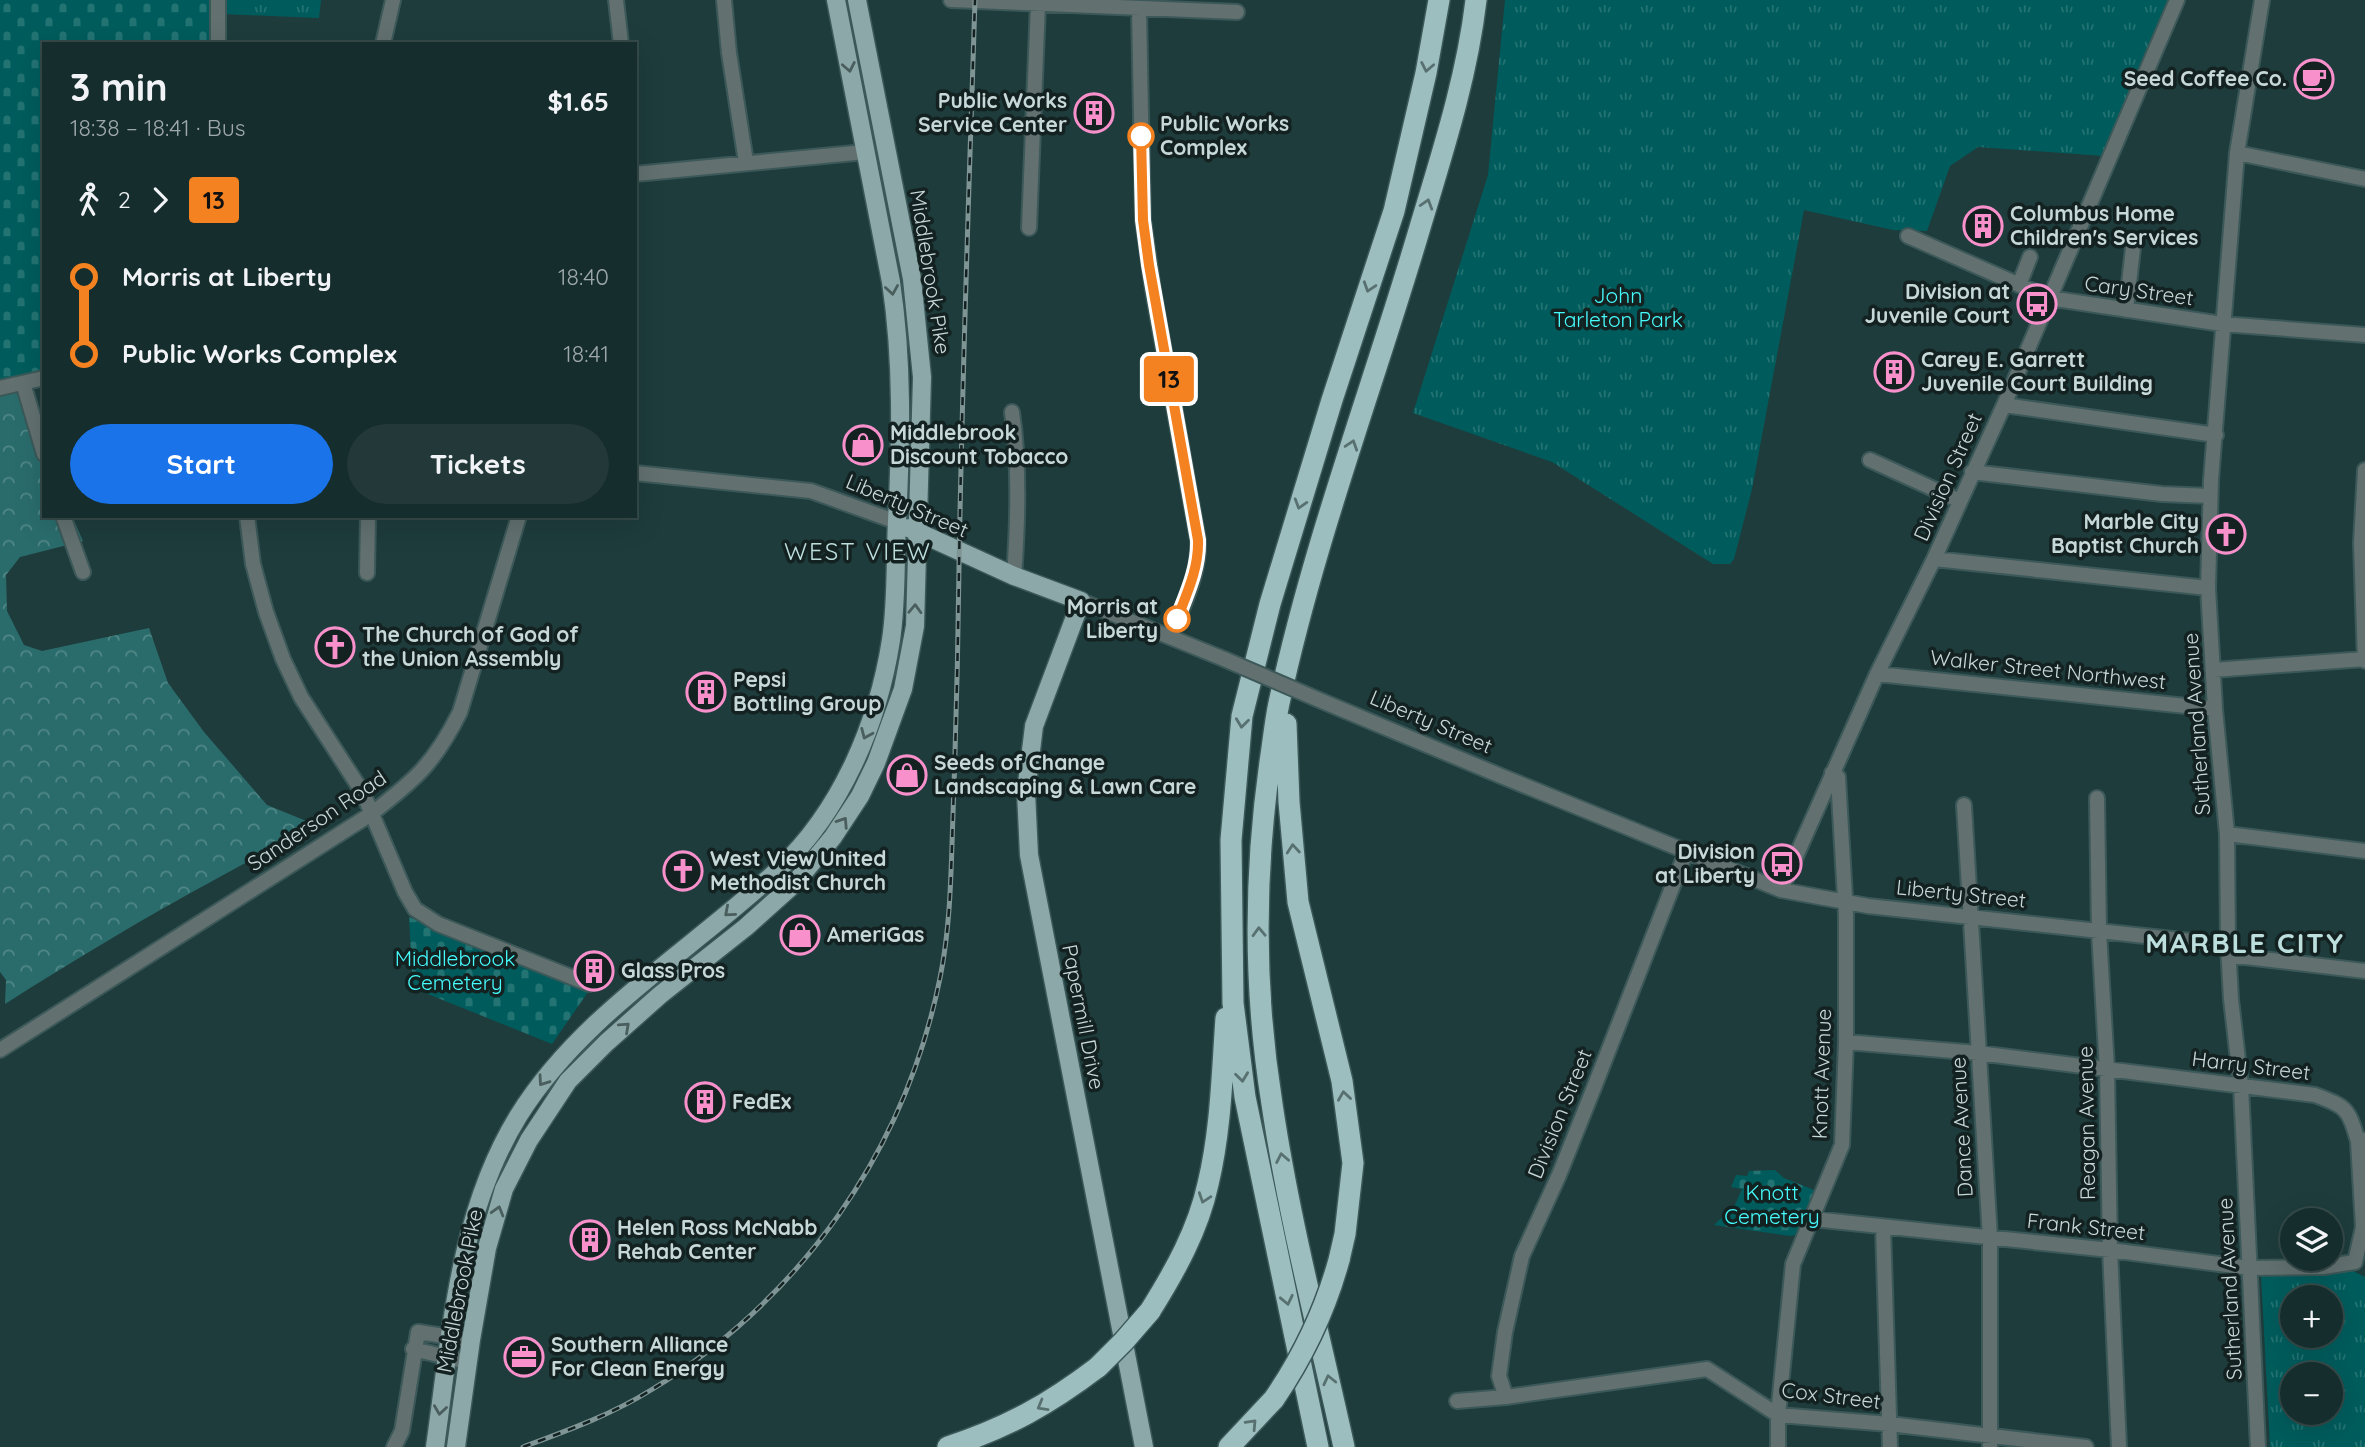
<!DOCTYPE html>
<meta charset="utf-8">
<style>
:root{--surface:#162d2d;--page:#233939;--text:#f1f3f6;--muted:#9ea8aa;--line:#354949;--accent:#1a73e8}
body{margin:0;font-family:Quicksand,sans-serif;background:var(--page);color:var(--text);height:100vh;display:flex;flex-direction:column;font-size:26px;white-space:nowrap}
*{box-sizing:border-box;margin:0}
p{font-size:23px;color:var(--muted)}
.icon{flex:none;width:38px;height:38px;fill:none;stroke:currentColor;stroke-width:2;stroke-linecap:round;stroke-linejoin:round}
.map{position:relative;flex:1;overflow:hidden}
.details{position:absolute;left:42px;top:42px;width:595px;height:476px;display:flex;flex-direction:column;background:var(--surface);border-radius:0px;box-shadow:0 7px 28px #0002,0 0 0 2px var(--line)}
.details>*{flex:none}
.badge{padding:0 14px;border-radius:5px;font-size:24px;line-height:46px}
.tools{position:absolute;left:2280px;top:1208px;display:grid;gap:14px}
.tools a{display:grid;place-items:center;width:63px;height:63px;border-radius:50%;background:var(--surface);box-shadow:0 7px 28px #0002,0 0 0 2px var(--line);font-size:35px}
.map>.badge{position:absolute;translate:-50% -50%;box-shadow:0 0 0 4px #fff}
.legs{display:flex;align-items:center;gap:10px;height:77px;padding:0 28px;font-size:23px}
.legs p{margin-inline-start:auto}
.summary{display:flex;align-items:center;justify-content:space-between;height:119px;padding:0 28px}
h1{font-size:38px;font-weight:800;line-height:52px}
.primary-button{display:flex;gap:14px;margin-top:auto;padding:14px 28px}
.primary-button a{flex:1;height:80px;border-radius:42px;background:var(--accent);color:#fff;font-size:28px;font-weight:800;line-height:80px;text-align:center}
.primary-button a+a{background:var(--page);color:var(--text)}
ul{padding:0 28px;list-style:none}
li{display:flex;align-items:center;gap:24px;height:77px;font-size:26px}
li i{display:grid;place-items:center;width:10px;height:100%;margin:0 9px;background:currentColor}
li i::after{content:'';width:18px;height:18px;margin:-9px;border:5px solid;border-radius:50%;background:var(--surface)}
li p{margin-inline-start:auto}
li:first-child i{background:linear-gradient(#0000 50%,currentColor 0)}
li:last-child i{background:linear-gradient(currentColor 50%,#0000 0)}
.map>svg:first-child{display:block}
.forest{fill:url(#forest-crowns)}
.cemetery{fill:url(#cemetery-stones)}
.park{fill:url(#park-tufts);fill-rule:evenodd}
.lines{fill:none;stroke-linecap:round;stroke-linejoin:round}
.minor-casing{stroke:#3c5858;stroke-width:18}
.major-casing{stroke:#3c5858;stroke-width:21}
.highway-casing{stroke:#3c5858;stroke-width:24}
.minor{stroke:#627070;stroke-width:14}
.major{stroke:#8ca8a8;stroke-width:18}
.highway{stroke:#9cbebe;stroke-width:21}
.rail-casing{stroke:#7f9595;stroke-width:5}
.rail{stroke:#142121;stroke-width:2.5;stroke-dasharray:8;stroke-linecap:butt}
.minor-bridge-casing{stroke:#3c5858;stroke-width:18;stroke-linecap:butt}
.highway-bridge-casing{stroke:#3c5858;stroke-width:24;stroke-linecap:butt}
.minor-bridge{stroke:#627070;stroke-width:14}
.highway-bridge{stroke:#9cbebe;stroke-width:21}
.oneway{stroke:#4a5e5e}
.oneway2{stroke:#587070}
.line-1-casing{stroke:#fff;stroke-width:16}
.line-1{stroke:#f58220;stroke-width:10}
.stop-1-dot{fill:#fff;stroke:#f58220;stroke-width:3.5}
.labels{text-anchor:middle;stroke-width:7;stroke-linejoin:round;paint-order:stroke}
.poi-label{font-size:21px;font-weight:bold;fill:#c7d8d8;stroke:#142121;text-anchor:start}
.stop-label{font-size:21px;font-weight:bold;fill:#c7d8d8;stroke:#142121;text-anchor:start}
.street-label{font-size:21px;fill:#c7d8d8;stroke:#142121}
.park-label{font-size:21px;fill:#46fcfd;stroke:#142121}
.quarter-label{font-size:24px;letter-spacing:2px;fill:#bcdfde;stroke:#142121}
.district-label{font-size:28px;font-weight:bold;letter-spacing:2px;fill:#bcdfde;stroke:#142121}
</style>
<div class="map">
<svg width="2365" height="1447" viewBox="0 0 2365 1447">
<defs>
<pattern id="forest-crowns" width="20" height="18" patternUnits="userSpaceOnUse" patternTransform="scale(1.75)"><rect width="20" height="18" fill="#2a6c6c"/><path d="M2 6a3 3 0 1 1 6 0M12 15a3 3 0 1 1 6 0" fill="none" stroke="#518787"/></pattern>
<pattern id="cemetery-stones" width="16" height="16" patternUnits="userSpaceOnUse" patternTransform="scale(1.75)"><rect width="16" height="16" fill="#005c5c"/><path d="M2 7V4a2 2 0 0 1 4 0v3zM10 15v-3a2 2 0 0 1 4 0v3z" fill="#247373"/></pattern>
<pattern id="park-tufts" width="24" height="20" patternUnits="userSpaceOnUse" patternTransform="scale(1.75)"><rect width="24" height="20" fill="#005c5c"/><path d="M3 7l-1-3M5 7V3M7 7l1-3M15 17l-1-3M17 17v-4M19 17l1-3" fill="none" stroke="#247373"/></pattern>
</defs>
<rect width="100%" height="100%" fill="#1e3c3c"/>
<path class="forest" d="M30,388l14,51v77h28l11,25 -63,16 -14,18 1,36 17,34 18,6 107,-23 19,55 36,49 63,73 54,22c-37,14 -70,33 -105,52 -72,39 -142,81 -211,125l1,-24 -6,-8v-578z"/>
<path class="cemetery" d="M0,0h215v44h-171v329l-44,10z
M409,917l179,75 -36,52 -139,-56z
M1775,1170l9,8 30,12 -18,45 -6,1 -76,-11 21,-20 7,-16 -11,-2 5,-12 11,1 2,-5z"/>
<path class="park" d="M223,0h98l-2,18 -96,-4z
M1505,0h666l-67,156 -126,-9 -28,19 -23,65 -34,-1 -89,-20 -52,279 -18,70 -4,5h-17l-161,-102 -139,-49 75,-238z
M2349,1269l16,8v170h-95l-9,-173zM2292,1297h39v38h-39zM2292,1374h39v38h-39z"/>
<g class="lines">
<g class="minor-casing">
<path id="minor" d="M616,0l5,44
M724,0l5,53 17,109
M951,0l286,12
M1139,8l4,212 10,70 45,250c2,34 -16,66 -27,97
M218,44v-44
M383,44l10,-44
M2237,153l128,26
M635,174l230,-22
M1029,228l9,-224
M1908,236l141,62 173,26 143,11
M2019,285l11,-28
M2126,310l7,-62
M23,383l21,71
M0,388l44,-10
M2004,405l212,30
M1012,412c8,53 6,110 2,164
M1870,460l90,41
M2365,470l-4,73 4,118
M1972,472l190,22 48,2
M635,473l176,18 86,31
M63,516l20,56
M247,516l6,48 13,48 17,47 18,38 62,96 42,99 10,17 23,15 151,60
M1934,559l274,29
M367,573l1,-57
M1081,601l143,58
M2213,670l152,-11
M1877,674l338,35
M1324,702l177,74 280,114 87,16 360,39
M2097,798l2,134 8,137 3,181 9,197
M1964,805l26,433v209
M2227,834l138,17
M1781,890l96,-216 57,-115 70,-154 173,-405
M2228,955l137,16
M1846,1042l132,11 337,42c32,12 33,13 43,46l7,-1
M0,1050l371,-236c45,-35 63,-50 89,-102l59,-196
M1813,1219l297,31 140,18 73,-1 32,-5
M1883,1227l7,220
M2355,1262l8,-35 -5,-86
M413,1349l55,13
M1506,1397l-7,-21 6,-44 17,-76 37,-81 36,-90 91,-233
M1457,1401l49,-4 201,-28 71,46 111,9 197,23
M394,1447l8,-16 16,-99 53,8
M1778,1447v-32l15,-151 49,-119 4,-103v-127l-8,-138 -6,-4
M2258,1447l-17,-361 -10,-87 -3,-54 -1,-111 -12,-125 -7,-121 3,-108 26,-327 25,-153"/>
</g>
<g class="major-casing">
<path id="major" d="M909,528l105,48 67,25 -47,125 -8,66 3,63 115,592
M435,1447c16,-112 23,-234 84,-332 64,-102 174,-165 260,-246 62,-58 99,-145 112,-229 6,-39 4,-79 6,-119 4,-80 6,-159 -6,-239l-55,-282
M456,1447l15,-107 16,-92 17,-59 25,-49 39,-59 38,-38 54,-48 86,-68 49,-44 38,-46 27,-41 16,-33 27,-74 12,-63 7,-249 -10,-98 -55,-279"/>
</g>
<g class="highway-casing">
<path id="highway" d="M1286,724l3,78 9,100 44,179 11,82 -8,71 -6,26
M1150,1311c25,-40 48,-81 58,-127 13,-54 14,-110 18,-166
M948,1447c60,-20 100,-42 150,-80
M1229,1447l45,-48
M1318,1447l-73,-350 -12,-94 -2,-163 11,-124 28,-112 62,-204 62,-189 32,-138 13,-73
M1344,1447c-25,-114 -55,-228 -72,-343 -18,-112 -18,-229 -2,-342 3,-19 5,-40 9,-59 35,-163 95,-319 142,-479 22,-73 46,-147 55,-224"/>
</g>
<use href="#minor" class="minor"/>
<use href="#major" class="major"/>
<use href="#highway" class="highway"/>
<g class="rail-casing">
<path id="rail" d="M523,1447c43,-16 88,-32 128,-57 151,-92 254,-239 289,-412 11,-54 11,-109 13,-164 3,-82 5,-164 6,-246 3,-190 10,-379 16,-568"/>
</g>
<use href="#rail" class="rail"/>
<g class="minor-bridge-casing">
<path id="minor-bridge" d="M1224,659l100,43"/>
</g>
<g class="highway-bridge-casing">
<path id="highway-bridge" d="M1098,1367l26,-26 26,-30
M1274,1399c30,-44 51,-88 65,-139"/>
</g>
<use href="#minor-bridge" class="minor-bridge"/>
<use href="#highway-bridge" class="highway-bridge"/>
</g>
<defs><path id="oneway-chevron" d="M-2-3.5L2.5 0L-2 3.5" fill="none" stroke-width="1.6" stroke-linecap="round" stroke-linejoin="round" transform="scale(1.75)"/></defs>
<g class="oneway">
<use href="#oneway-chevron" transform="translate(849 67) rotate(79)"/>
<use href="#oneway-chevron" transform="translate(892 290) rotate(81)"/>
<use href="#oneway-chevron" transform="translate(915 609) rotate(-88)"/>
<use href="#oneway-chevron" transform="translate(866 734) rotate(113)"/>
<use href="#oneway-chevron" transform="translate(843 822) rotate(-57)"/>
<use href="#oneway-chevron" transform="translate(729 912) rotate(139)"/>
<use href="#oneway-chevron" transform="translate(625 1027) rotate(-42)"/>
<use href="#oneway-chevron" transform="translate(543 1081) rotate(125)"/>
<use href="#oneway-chevron" transform="translate(498 1211) rotate(-74)"/>
<use href="#oneway-chevron" transform="translate(440 1410) rotate(98)"/>
</g>
<g class="oneway2">
<use href="#oneway-chevron" transform="translate(1427 67) rotate(101)"/>
<use href="#oneway-chevron" transform="translate(1427 204) rotate(-73)"/>
<use href="#oneway-chevron" transform="translate(1369 287) rotate(108)"/>
<use href="#oneway-chevron" transform="translate(1352 445) rotate(-72)"/>
<use href="#oneway-chevron" transform="translate(1300 504) rotate(107)"/>
<use href="#oneway-chevron" transform="translate(1242 723) rotate(97)"/>
<use href="#oneway-chevron" transform="translate(1293 849) rotate(-95)"/>
<use href="#oneway-chevron" transform="translate(1259 932) rotate(-92)"/>
<use href="#oneway-chevron" transform="translate(1242 1077) rotate(83)"/>
<use href="#oneway-chevron" transform="translate(1344 1096) rotate(-98)"/>
<use href="#oneway-chevron" transform="translate(1282 1158) rotate(-101)"/>
<use href="#oneway-chevron" transform="translate(1204 1198) rotate(109)"/>
<use href="#oneway-chevron" transform="translate(1287 1300) rotate(78)"/>
<use href="#oneway-chevron" transform="translate(1329 1380) rotate(-103)"/>
<use href="#oneway-chevron" transform="translate(1042 1406) rotate(150)"/>
<use href="#oneway-chevron" transform="translate(1252 1424) rotate(-47)"/>
</g>
<g class="lines">
<g class="line-1-casing">
<path id="line-1" d="M1141,136l2,84 6,45 49,275c1,28 -11,53 -21,79"/>
</g>
<use href="#line-1" class="line-1"/>
</g>
<defs>
<g id="cafe-ring" transform="scale(2.0125)"><circle r="9.5" fill="#142121" stroke="#f890cc" stroke-width="1.5"/><path d="M-5.5-4.5H6V0H3Q3 3.5 0 3.5H-2.5Q-5.5 3.5-5.5 0ZM3-3.2v2h1.7v-2ZM-6 4.5H4V6H-6Z" fill="#f890cc"/></g>
<g id="building-ring" transform="scale(2.0125)"><circle r="9.5" fill="#142121" stroke="#f890cc" stroke-width="1.5"/><path d="M-4-6H4V6H1V3H-1V6H-4ZM-2.5-4.3h1.7v1.8h-1.7ZM.8-4.3h1.7v1.8H.8ZM-2.5-1h1.7V.8h-1.7ZM.8-1h1.7V.8H.8Z" fill="#f890cc"/></g>
<g id="bus-ring" transform="scale(2.0125)"><circle r="9.5" fill="#142121" stroke="#f890cc" stroke-width="1.5"/><path d="M-5-6H5V4H4V6H2V4H-2V6H-4V4H-5ZM-3.5-4V0h7V-4ZM-3.5 1.2v1.5H-2V1.2ZM2 1.2v1.5H3.5V1.2Z" fill="#f890cc"/></g>
<g id="shop-ring" transform="scale(2.0125)"><circle r="9.5" fill="#142121" stroke="#f890cc" stroke-width="1.5"/><path d="M-5-2.5h2.3a2.7 3.5 0 0 1 5.4 0H5L5.5 6h-11ZM-1.5-2.5h3a1.5 2.3 0 0 0-3 0Z" fill="#f890cc"/></g>
<g id="church-ring" transform="scale(2.0125)"><circle r="9.5" fill="#142121" stroke="#f890cc" stroke-width="1.5"/><path d="M-1.2-6h2.4v3.5h3.3v2.4h-3.3V6h-2.4V-.1h-3.3v-2.4h3.3Z" fill="#f890cc"/></g>
<g id="office-ring" transform="scale(2.0125)"><circle r="9.5" fill="#142121" stroke="#f890cc" stroke-width="1.5"/><path d="M-6-3h4V-5.5h4V-3h4V5H-6ZM-1-4.5V-3h2v-1.5ZM-6 0V1H6V0Z" fill="#f890cc"/></g>
</defs>
<g fill-rule="evenodd">
<use href="#cafe-ring" x="2314" y="79"/>
<use href="#building-ring" x="1094" y="113"/>
<use href="#building-ring" x="1983" y="226"/>
<use href="#bus-ring" x="2037" y="304"/>
<use href="#building-ring" x="1894" y="372"/>
<use href="#shop-ring" x="863" y="445"/>
<use href="#church-ring" x="2226" y="534"/>
<use href="#church-ring" x="335" y="647"/>
<use href="#building-ring" x="706" y="692"/>
<use href="#shop-ring" x="907" y="775"/>
<use href="#bus-ring" x="1782" y="864"/>
<use href="#church-ring" x="683" y="871"/>
<use href="#shop-ring" x="800" y="935"/>
<use href="#building-ring" x="594" y="971"/>
<use href="#building-ring" x="705" y="1102"/>
<use href="#building-ring" x="590" y="1240"/>
<use href="#office-ring" x="524" y="1357"/>
</g>
<g class="stop-1-dot">
<circle cx="1141" cy="136" r="12"/>
<circle cx="1177" cy="619" r="12"/>
</g>
<g class="labels">
<g class="poi-label">
<text x="2287" y="86" text-anchor="end">Seed Coffee Co.</text>
<text x="1067" y="108" text-anchor="end">Public Works<tspan x="1067" dy="24">Service Center</tspan></text>
<text x="2010" y="221">Columbus Home<tspan x="2010" dy="24">Children's Services</tspan></text>
<text x="2010" y="299" text-anchor="end">Division at<tspan x="2010" dy="24">Juvenile Court</tspan></text>
<text x="1921" y="367">Carey E. Garrett<tspan x="1921" dy="24">Juvenile Court Building</tspan></text>
<text x="890" y="440">Middlebrook<tspan x="890" dy="24">Discount Tobacco</tspan></text>
<text x="2199" y="529" text-anchor="end">Marble City<tspan x="2199" dy="24">Baptist Church</tspan></text>
<text x="362" y="642">The Church of God of<tspan x="362" dy="24">the Union Assembly</tspan></text>
<text x="733" y="687">Pepsi<tspan x="733" dy="24">Bottling Group</tspan></text>
<text x="934" y="770">Seeds of Change<tspan x="934" dy="24">Landscaping &amp; Lawn Care</tspan></text>
<text x="1755" y="859" text-anchor="end">Division<tspan x="1755" dy="24">at Liberty</tspan></text>
<text x="710" y="866">West View United<tspan x="710" dy="24">Methodist Church</tspan></text>
<text x="827" y="942">AmeriGas</text>
<text x="621" y="978">Glass Pros</text>
<text x="732" y="1109">FedEx</text>
<text x="617" y="1235">Helen Ross McNabb<tspan x="617" dy="24">Rehab Center</tspan></text>
<text x="551" y="1352">Southern Alliance<tspan x="551" dy="24">For Clean Energy</tspan></text>
</g>
<g class="stop-label">
<text x="1160" y="131">Public Works<tspan x="1160" dy="24">Complex</tspan></text>
<text x="1158" y="614" text-anchor="end">Morris at<tspan x="1158" dy="24">Liberty</tspan></text>
</g>
<g class="street-label">
<text transform="translate(930 272) rotate(81)" y="7">Middlebrook Pike</text>
<text transform="translate(2139 291) rotate(8)" y="7">Cary Street</text>
<text transform="translate(1948 477) rotate(-66)" y="7">Division Street</text>
<text transform="translate(907 506) rotate(23)" y="7">Liberty Street</text>
<text transform="translate(2048 670) rotate(6)" y="7">Walker Street Northwest</text>
<text transform="translate(1431 722) rotate(23)" y="7">Liberty Street</text>
<text transform="translate(2197 724) rotate(-94)" y="7">Sutherland Avenue</text>
<text transform="translate(317 821) rotate(-34)" y="7">Sanderson Road</text>
<text transform="translate(1961 894) rotate(6)" y="7">Liberty Street</text>
<text transform="translate(1083 1017) rotate(79)" y="7">Papermill Drive</text>
<text transform="translate(2251 1066) rotate(7)" y="7">Harry Street</text>
<text transform="translate(1822 1074) rotate(-88)" y="7">Knott Avenue</text>
<text transform="translate(1560 1114) rotate(-68)" y="7">Division Street</text>
<text transform="translate(2087 1123) rotate(-91)" y="7">Reagan Avenue</text>
<text transform="translate(1962 1127) rotate(-93)" y="7">Dance Avenue</text>
<text transform="translate(2086 1227) rotate(6)" y="7">Frank Street</text>
<text transform="translate(2230 1289) rotate(-93)" y="7">Sutherland Avenue</text>
<text transform="translate(460 1291) rotate(-79)" y="7">Middlebrook Pike</text>
<text transform="translate(1831 1396) rotate(7)" y="7">Cox Street</text>
</g>
<g class="park-label">
<text x="1618" y="303">John<tspan x="1618" dy="24">Tarleton Park</tspan></text>
<text x="455" y="966">Middlebrook<tspan x="455" dy="24">Cemetery</tspan></text>
<text x="1772" y="1200">Knott<tspan x="1772" dy="24">Cemetery</tspan></text>
</g>
<g class="quarter-label">
<text x="858" y="560">WEST VIEW</text>
</g>
<g class="district-label">
<text x="2245" y="953">MARBLE CITY</text>
</g>
</g>
</svg>
<div class="tools">
<a><svg class="icon" aria-label="layers" viewBox="0 0 24 24"><path d="M12 4l9 5-9 5-9-5zM3 14l9 5 9-5"/></svg></a>
<a>+</a>
<a>−</a>
</div>
<b class="badge" style="left:1169px;top:379px;background:#f58220;color:#111">13</b>
<section class="details">
<div class="summary"><div><h1>3 min</h1><p>18:38 – 18:41 · Bus</p></div><b>$1.65</b></div>
<div class="legs"><svg class="icon" aria-label="walk" viewBox="0 0 24 24"><circle cx="13" cy="4" r="2"/><path d="M13 8l-2 6 4 7M11 14l-3 7M7 12l3-4h3l4 4"/></svg>2<svg class="icon" aria-label="forward" viewBox="0 0 24 24"><path d="M9 5l7 7-7 7"/></svg><b class="badge" style="background:#f58220;color:#111">13</b></div>
<ul>
<li><i style="color:#f58220"></i><b>Morris at Liberty</b><p>18:40</p></li>
<li><i style="color:#f58220"></i><b>Public Works Complex</b><p>18:41</p></li>
</ul>
<div class="primary-button"><a>Start</a><a>Tickets</a></div>
</section>
</div>
